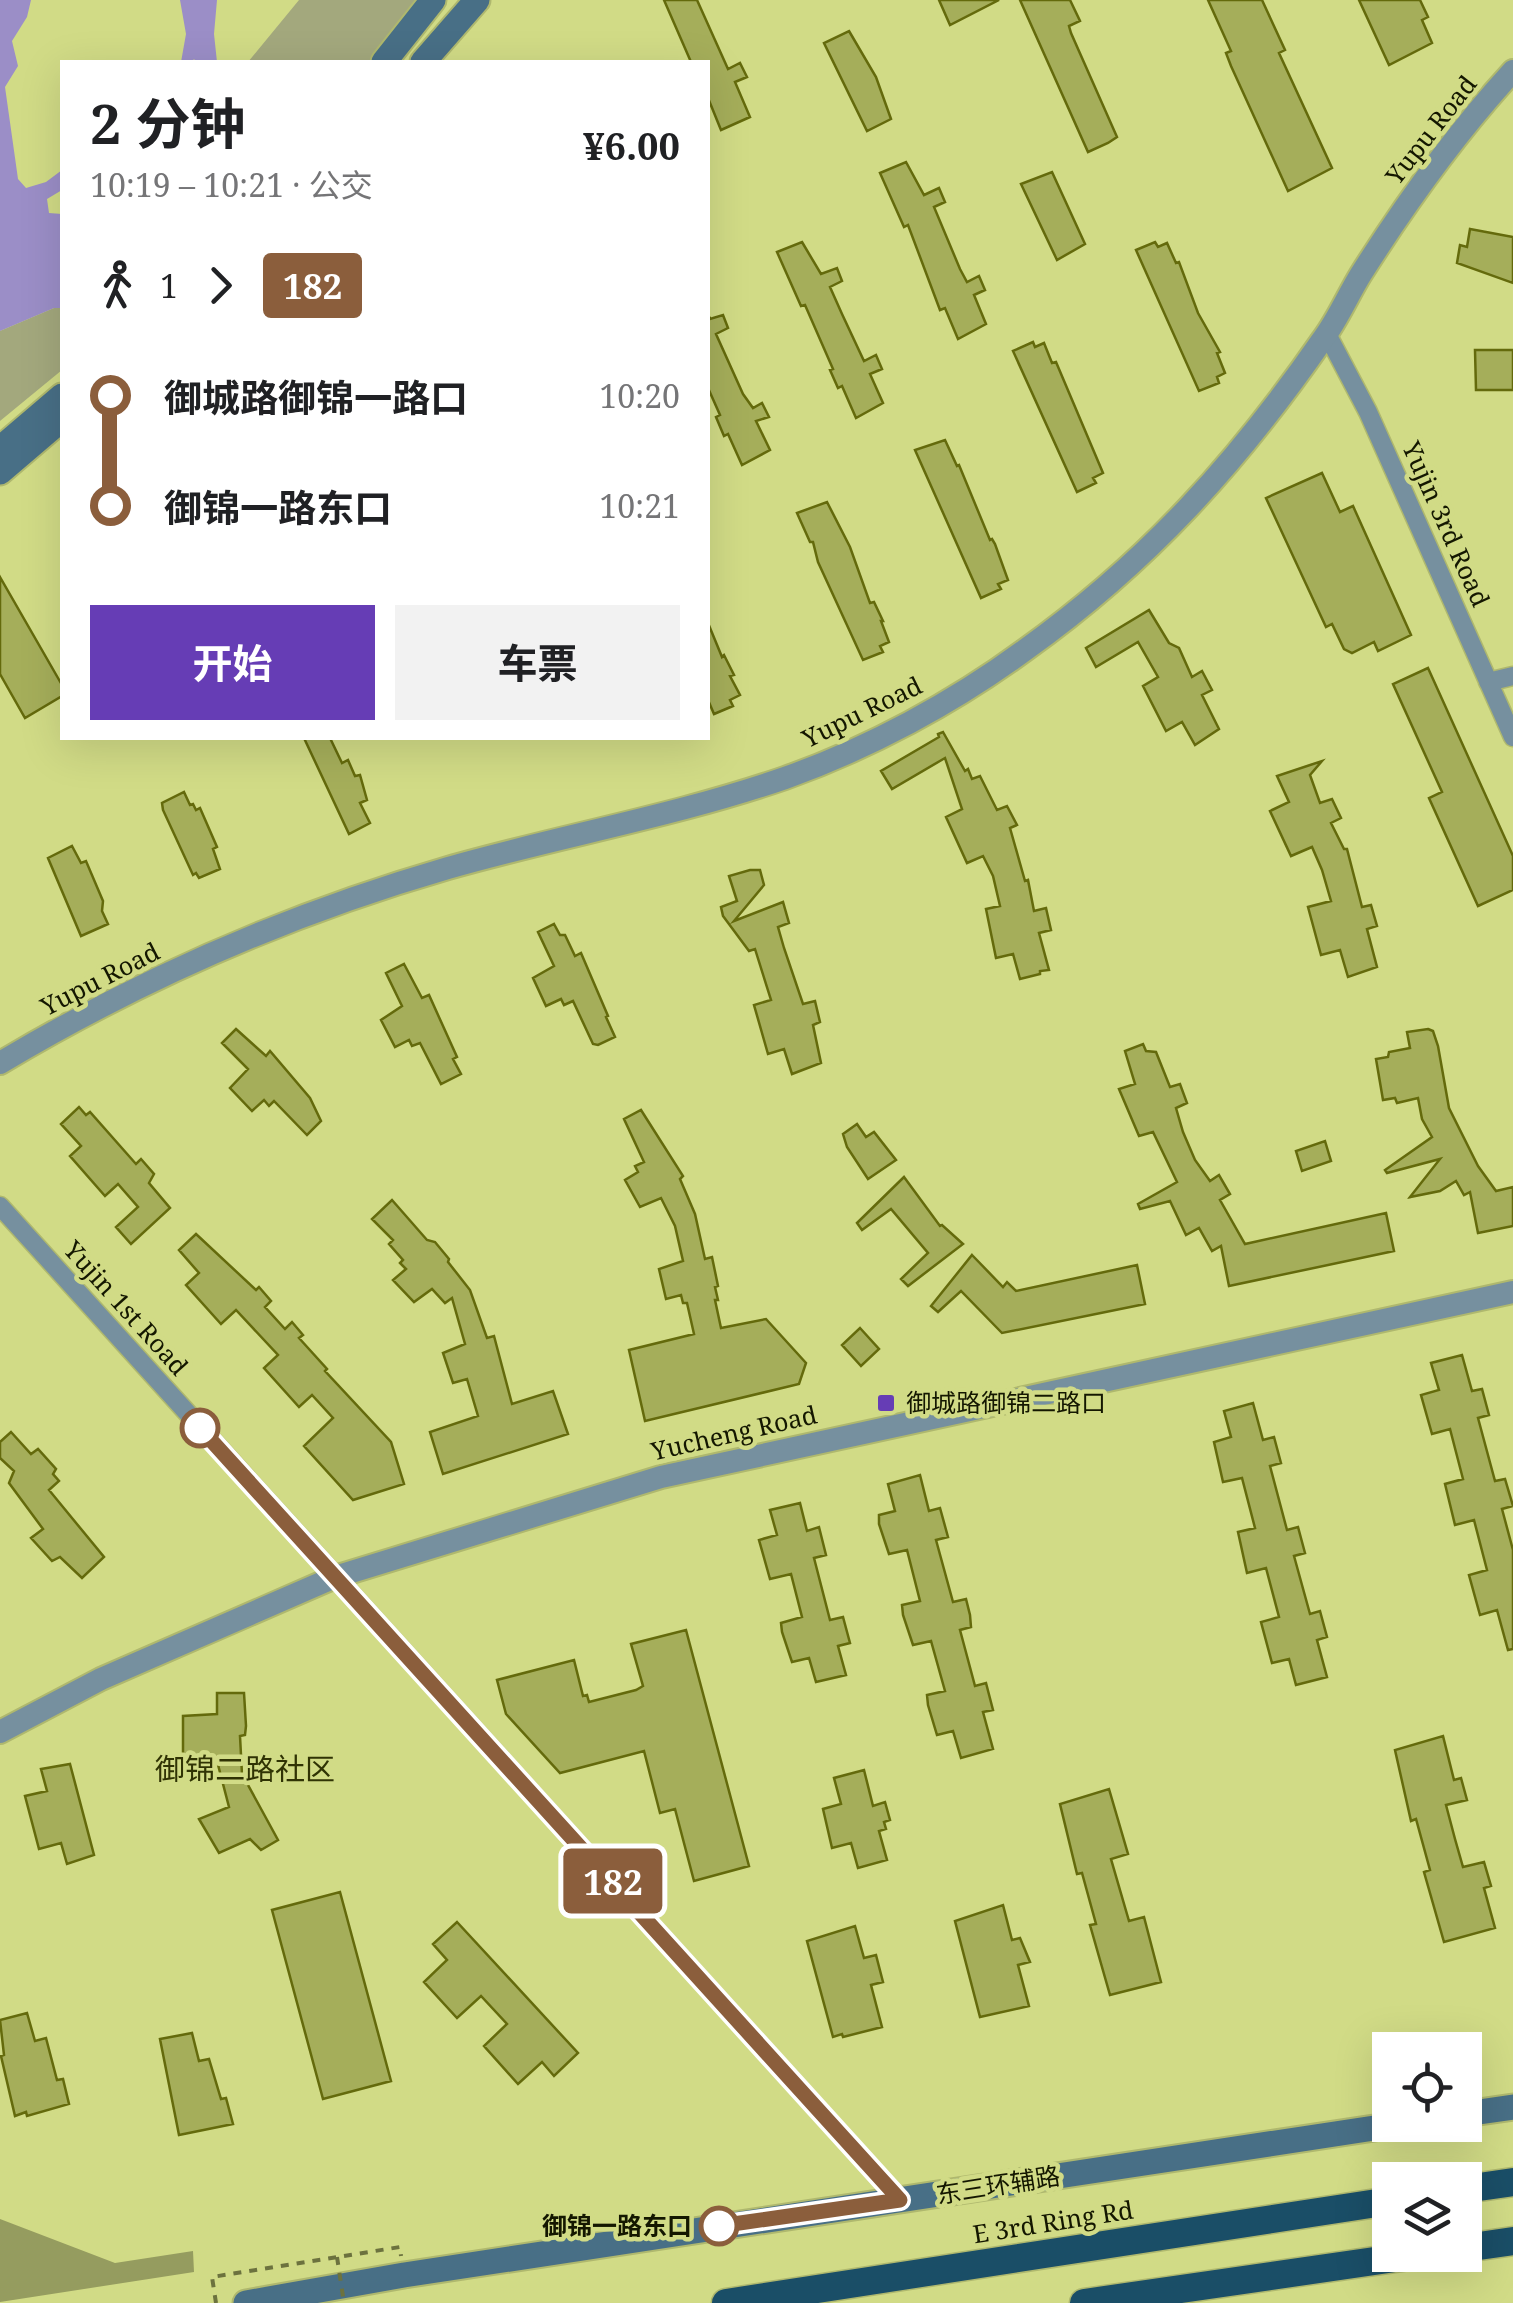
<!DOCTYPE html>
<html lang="zh">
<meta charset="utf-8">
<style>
:root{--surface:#fff;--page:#f2f2f2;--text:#202124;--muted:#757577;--accent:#663db5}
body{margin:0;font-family:"Noto Serif","Noto Sans SC",serif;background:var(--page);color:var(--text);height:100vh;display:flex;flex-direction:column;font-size:38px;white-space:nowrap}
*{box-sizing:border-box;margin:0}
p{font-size:32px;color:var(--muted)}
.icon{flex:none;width:55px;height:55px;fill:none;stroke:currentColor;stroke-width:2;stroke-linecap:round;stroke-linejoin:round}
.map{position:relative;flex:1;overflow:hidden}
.details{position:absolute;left:60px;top:60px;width:650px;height:680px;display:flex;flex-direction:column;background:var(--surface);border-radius:0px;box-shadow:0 10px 40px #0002}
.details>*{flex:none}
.badge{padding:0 20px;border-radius:8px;font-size:35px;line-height:65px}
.tools{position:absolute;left:1372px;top:2032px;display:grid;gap:20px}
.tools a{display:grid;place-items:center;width:110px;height:110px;border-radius:0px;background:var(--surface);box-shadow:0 10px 40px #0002;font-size:50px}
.map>.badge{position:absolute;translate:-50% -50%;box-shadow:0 0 0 5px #fff}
.legs{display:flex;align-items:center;gap:15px;height:110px;padding:0 30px;font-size:32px}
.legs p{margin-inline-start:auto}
.head{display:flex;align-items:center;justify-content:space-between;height:170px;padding:0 30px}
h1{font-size:55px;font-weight:700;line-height:75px}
.primary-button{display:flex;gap:20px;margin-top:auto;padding:20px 30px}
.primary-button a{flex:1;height:115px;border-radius:0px;background:var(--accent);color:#fff;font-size:40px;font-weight:700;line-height:115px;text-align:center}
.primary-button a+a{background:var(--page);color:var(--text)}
ul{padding:0 30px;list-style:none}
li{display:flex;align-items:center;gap:35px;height:110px;font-size:38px}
li i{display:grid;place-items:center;width:15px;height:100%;margin:0 12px;background:currentColor}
li i::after{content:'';width:25px;height:25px;margin:-12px;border:8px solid;border-radius:50%;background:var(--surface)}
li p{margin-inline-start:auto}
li:first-child i{background:linear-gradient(#0000 50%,currentColor 0)}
li:last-child i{background:linear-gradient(currentColor 50%,#0000 0)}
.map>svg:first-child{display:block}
.green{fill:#a3a87d}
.forest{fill:#959c5f}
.water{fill:#9b8ec7}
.building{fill:#a5ae5a;stroke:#646a0c;stroke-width:2.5}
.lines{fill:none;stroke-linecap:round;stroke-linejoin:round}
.minor-casing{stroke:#afb86e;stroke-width:21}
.tertiary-casing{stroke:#afb86e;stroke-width:26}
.secondary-casing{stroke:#afb86e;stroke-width:29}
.trunk-casing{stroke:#afb86e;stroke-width:31}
.path{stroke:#6c723e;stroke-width:4;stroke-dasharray:8 8;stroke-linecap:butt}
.minor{stroke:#76909f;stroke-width:18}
.tertiary{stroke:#76909f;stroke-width:22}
.secondary{stroke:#486f86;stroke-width:25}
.trunk{stroke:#1a4e67;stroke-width:28}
.path-bridge{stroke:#6c723e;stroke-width:4;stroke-dasharray:8 8;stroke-linecap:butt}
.line-1-casing{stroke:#fff;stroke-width:22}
.line-1{stroke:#8b5e3c;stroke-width:15}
.poi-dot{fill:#663db5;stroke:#d1db86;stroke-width:4}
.stop-1-dot{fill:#fff;stroke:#8b5e3c;stroke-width:5}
.labels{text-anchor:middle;stroke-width:9;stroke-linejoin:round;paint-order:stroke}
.street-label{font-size:25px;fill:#141700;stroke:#d1db86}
.poi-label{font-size:25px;fill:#141700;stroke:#d1db86;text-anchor:start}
.stop-label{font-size:25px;font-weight:bold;fill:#141700;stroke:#d1db86;text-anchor:end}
.quarter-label{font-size:30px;fill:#303304;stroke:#d1db86}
</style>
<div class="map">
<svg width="1513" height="2303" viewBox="0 0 1513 2303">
<rect width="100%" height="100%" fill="#d1db86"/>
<path class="green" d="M299,0h117l-47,62h-121z
M54,308h8v62l-62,51v-90z"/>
<path class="forest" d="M0,2219l115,44 78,-12 1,21 -194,30z"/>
<path class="water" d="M0,0h31l-4,17 -15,24 6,25 -13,21 13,92 8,9 20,-6 16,-12v20l-15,9 2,14 13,1v94h-8l-54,23z
M180,0h37l-3,34 3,28h-21l-2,-3 -2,3h-11l5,-28z"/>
<path class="building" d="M664,0h33l31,69 12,-6 7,14 -12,5 15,35 -29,13 -13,-32v-36h-17z
M939,0h60l-49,25z
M1020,0h50l10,21 -11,5 2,7 46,104 -9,6 -20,9z
M1208,0h54l23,50 -6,3 53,115 -44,23 -57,-125 -5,-13 5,-2z
M1359,0h61l8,17 -6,3 10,23 -43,22z
M849,31l27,46 15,42 -24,12 -43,-88z
M906,162l18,33 15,-7 6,14 -11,5 26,62 7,13 12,-6 6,14 -11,5 12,29 -28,15 -13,-31 -5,2 -32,-85 -4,2 -24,-54z
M1052,172l33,72 -28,16 -36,-76z
M1470,229l43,8v46l-56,-20 3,-18 7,2z
M802,242l19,32 16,-6 5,13 -12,6 12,27 22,47 12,-6 6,14 -12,5 13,29 -27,15 -14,-32 -4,2 -8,-18 3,-1 -28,-64 -4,1 -24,-54z
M1155,242l3,5 9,-4 9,20 3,-1 19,51 22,39 -3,1 8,20 -8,4 2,6 -20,8 -63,-141z
M708,314l2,5 13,-4 5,13 -12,6 27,60 10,14 9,-5 7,14 -13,4 14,29 -28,15 -14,-31 -4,2 -8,-19 4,-2 -12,-27z
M1033,342l2,5 9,-4 8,20 4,-1 47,111 -10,5 3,5 -19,9 -64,-141z
M1475,350h38v40h-37z
M945,440l12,26 2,-1 31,75 2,-1 3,5 13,36 -10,4 3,5 -20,9 -66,-148z
M1322,473l18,39 13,-6 58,129 -33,16 -4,-9 -22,11 -8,-4 -12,-25 -6,3 -60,-129z
M827,502l23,45 20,56 4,-1 9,19h-2l8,21 -9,4 3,6 -20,8 -45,-98 -5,-20h-3l-13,-29z
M0,577l62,108v11l-37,22 -25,-44z
M1149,610l20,33 10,5 13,29 10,-6 10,19 -10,5 17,34 -24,16 -13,-23 -16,9 -23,-45 15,-9 -20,-35 -42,25 -10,-19z
M708,623l14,34 2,-2 10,20 -4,1 10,19 -10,5 3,6 -19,8 -6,-14z
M1428,668l85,188v34l-35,16 -49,-108 13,-6 -49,-108z
M943,732l22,39 3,-2 4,10 8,-3 17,34 10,-4 10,19 -7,3 15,53 3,-1 6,31 12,-3 5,22 -12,3 10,37 -9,1v3l-20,5 -7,-25 -17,4 -10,-49 14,-3 -7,-30 -10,-20 -16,7 -21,-46 16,-8 -17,-51 -53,31 -11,-18 58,-34 -1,-3z
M304,738h26l12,25 6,-3 7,16 5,-1 7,25 -7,3 10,20 -21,11z
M1322,761l-12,14 10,28 12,-4 9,19 -10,5 13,26h3l15,58 9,-2 6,21 -10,3 10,38 -29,10 -8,-27 -19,5 -13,-48 23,-6 -9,-31 -10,-23 -21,9 -21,-45 19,-9 -12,-26z
M184,792l6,13 3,-1 3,6 4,-2 17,39 -4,2 7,20 -21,9 -3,-5 -3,2 -30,-65 -1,-7z
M72,846l9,17 5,-2 17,40 -1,10 6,13 -27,12 -33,-78z
M750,870h10l4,15 -30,36 49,-19 6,21 -11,4 6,21 19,56 12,-3 5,21 -7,3 8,38 -29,11 -8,-25 -16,5 -14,-49 17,-5 -16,-51 -6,2 -26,-35 -2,-9 16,-6 -8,-25z
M554,924l6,11h5l10,21 6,-3 27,63 -2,1 9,20 -17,8 -5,-1 -20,-43 -9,4 -3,-6 -15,7 -13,-28 21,-12 -16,-34z
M404,964l18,34 7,-3 28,62 -4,2 8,15 -20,10 -21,-41 -8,3 -3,-6 -14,7 -14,-27 21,-14 -16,-33z
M236,1029l30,27 4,-5 40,47 11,23 -14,14 -33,-34 -5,5 -5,-6 -12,11 -22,-23 18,-19 -26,-26z
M1428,1029l5,2 5,15 11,62 29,58 18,25 17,-4v39l-35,7 -8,-41 -6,3 -8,-14 -16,10 -30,6 30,-38 -53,14 -2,-3 47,-33 -10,-18 -4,-21 -21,5 -2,-5 -12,2 -7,-41 12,-2 1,-5 21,-4 -3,-16z
M1143,1044l3,7 10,1 14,35 10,-3 7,19 -11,5 7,24 12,28 15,21 9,-6 11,19 -10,6 25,44 141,-31 8,38 -165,35 -8,-40 -9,5 -13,-23 -13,7 -16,-34 -30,8 -2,-5 39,-22 -24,-50 -14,4 -20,-47 16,-5 -10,-33z
M79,1107l7,8 4,-3 46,52 5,-5 13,15 -5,9 21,25 -39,36 -15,-17 22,-20 -20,-23 -13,12 -35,-40 11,-10 -20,-22z
M641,1110l42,66 -3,3 15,35 10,45 7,-2 6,29 -3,1 3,13h-3l6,28 45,-9 40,44 -7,21 -154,37 -16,-71 65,-16 -7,-31h-4l-2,-8 -15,4 -7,-30 24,-8 -8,-35 -14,-28 -21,9 -15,-27 13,-8 -3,-6 9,-4 -20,-43z
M857,1124l9,13 8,-5 22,28 -28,19 -21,-32 -4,-13z
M1325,1141l6,20 -29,10 -6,-20z
M904,1177l36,49 2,-1 21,19 -55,42 -7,-7 27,-26 -37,-44 -29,21 -5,-7z
M392,1200l35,40 8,2 14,17 -1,3 22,28 17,48 7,-2 18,68 41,-13 15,43 -125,40 -13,-42 48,-16 -11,-37 -14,4 -10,-30 22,-9 -13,-46 -7,5 -13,-14 -18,13 -21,-22 13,-11 -6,-6 3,-3 -14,-16 4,-4 -21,-21z
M196,1234l60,56 3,-3 12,14 -6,6 20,22 7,-7 11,13 -4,3 28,31 -2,2 66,71 13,42 -51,16 -49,-54 29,-28 -21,-23 -13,12 -35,-39 14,-13 -42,-45 -15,14 -35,-39 13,-12 -20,-23z
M972,1255l31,32 4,-5 9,9 121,-26 8,39 -143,29 -41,-42 -23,21 -7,-6z
M860,1328l19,21 -18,17 -19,-21z
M1462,1355l10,36 10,-2 7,26 -11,3 17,63 10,-2 8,27 -11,3 11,41v99l-5,1 -11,-40 -17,5 -11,-40 18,-5 -13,-50 -19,5 -10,-41 18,-5 -13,-50 -18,5 -11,-39 18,-5 -8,-27z
M1253,1403l10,37 11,-3 7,26 -11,3 17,64 11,-3 7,26 -11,3 16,58 10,-3 7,26 -10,3 10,37 -31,8 -7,-26 -17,4 -11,-41 18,-5 -13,-49 -19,5 -9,-41 17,-4 -13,-50 -19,4 -9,-40 17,-5 -7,-26z
M11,1432l20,22 7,-5 18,20 -3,5 6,7 -10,9 55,67 -22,21 -22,-21 -8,4 -21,-23 12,-9 -34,-46 5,-12 -14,-13v-16z
M920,1475l9,36 11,-3 8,29 -12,3 17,62 13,-3 4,16 1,12 -11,3 15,56 11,-3 7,27 -10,2 10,37 -32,9 -8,-27 -16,4 -9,-30 -1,-10 18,-4 -14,-50 -18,4 -10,-30 -1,-10 18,-4 -13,-51 -18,4 -10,-30v-9l16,-4 -7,-27z
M800,1503l7,28 12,-4 7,28 -12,3 16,62 13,-3 7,26 -12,3 8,29 -30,7 -7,-24 -17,4 -10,-30 -1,-9 21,-6 -11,-43 -21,5 -11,-39 18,-5 -7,-25z
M686,1630l63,236 -55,15 -19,-72 -15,4 -16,-62 -84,22 -54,-59 -9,-34 77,-20 9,36 4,-1 2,7 47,-12 7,-4 -12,-42z
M217,1693h27l2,33 -1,9 -5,1 2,38 36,66 -17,10 -11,-11 -31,14 -20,-34 30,-12 -13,-50h-33v-41l34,-2z
M1443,1736l11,44 7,-2 6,22 -21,5 9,34 8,28 21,-5 7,24 -7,2 11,40 -51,14 -20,-70 6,-2 -14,-51 -5,2 -16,-71z
M70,1764l24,91 -27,9 -6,-21 -22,6 -14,-53 22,-5 -6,-22z
M864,1770l9,36 12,-4 5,18 -6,2 2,7 -7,2 8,29 -29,8 -7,-25 -19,5 -9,-39 18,-5 -7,-26z
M1109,1789l19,65 -17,5 18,62 15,-4 17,65 -51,13 -20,-70 6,-1 -14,-51 -5,1 -17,-70z
M340,1892l51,189 -68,18 -51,-189z
M1003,1905l9,35 8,-2 10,24 -12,3 11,41 -49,11 -25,-96z
M457,1922l121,131 -24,23 -12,-14 -24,22 -34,-38 23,-22 -26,-28 -24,22 -33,-36 23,-22 -14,-16z
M855,1926l9,32 12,-3 7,27 -12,3 11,42 -39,10 -1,-3 -9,3 -26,-96z
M27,2013l8,28 11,-3 11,42 6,-1 6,25 -42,12 -1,-4 -11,4 -14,-60 3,-1 -4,-35z
M192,2033l7,28 10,-2 12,40 5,-1 7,26 -54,11 -19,-96z"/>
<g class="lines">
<g class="minor-casing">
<path id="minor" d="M1327,334l41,78 145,325
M1488,682l25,-6
M0,1206l900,994"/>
</g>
<g class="tertiary-casing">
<path id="tertiary" d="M0,1063c139,-83 293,-150 448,-195 112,-32 227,-52 337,-90 84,-30 168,-75 240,-128 123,-88 212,-187 298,-311 15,-20 25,-44 38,-65 45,-71 95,-141 152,-203
M0,1732l101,-53 234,-102 326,-100 852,-185"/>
</g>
<g class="secondary-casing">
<path id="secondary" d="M384,62l49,-62
M423,62l54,-62
M0,449l62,-53
M0,472l62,-53
M1465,2114l48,-7
M246,2303l158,-28 990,-150"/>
</g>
<g class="trunk-casing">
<path id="trunk" d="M1465,2189l48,-7
M1465,2248l48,-7
M726,2303l664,-102
M1084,2303l332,-48"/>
</g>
<path class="path" d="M216,2303l-4,-26 188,-30 1,9"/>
<use href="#minor" class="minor"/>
<use href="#tertiary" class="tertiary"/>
<use href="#secondary" class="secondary"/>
<use href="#trunk" class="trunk"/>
<path class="path-bridge" d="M337,2257l7,46"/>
</g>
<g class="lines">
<g class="line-1-casing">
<path id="line-1" d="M200,1428l700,772 -181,26"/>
</g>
<use href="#line-1" class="line-1"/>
</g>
<rect class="poi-dot" x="876" y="1393" width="20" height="20" rx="5"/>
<g class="stop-1-dot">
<circle cx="200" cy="1428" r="18"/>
<circle cx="719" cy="2226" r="18"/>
</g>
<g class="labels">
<g class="street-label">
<text transform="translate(1431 130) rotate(-52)" y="9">Yupu Road</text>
<text transform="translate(1446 524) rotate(66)" y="9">Yujin 3rd Road</text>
<text transform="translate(862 712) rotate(-26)" y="9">Yupu Road</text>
<text transform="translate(100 979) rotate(-27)" y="9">Yupu Road</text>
<text transform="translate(126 1308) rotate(48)" y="9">Yujin 1st Road</text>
<text transform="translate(734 1433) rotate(-13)" y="9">Yucheng Road</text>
<text transform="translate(998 2185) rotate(-9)" y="9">东三环辅路</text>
<text transform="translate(1053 2222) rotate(-9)" y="9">E 3rd Ring Rd</text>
</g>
<g class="poi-label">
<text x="906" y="1412">御城路御锦二路口</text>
</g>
<g class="stop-label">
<text x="692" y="2235">御锦一路东口</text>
</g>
<g class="quarter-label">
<text x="245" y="1780">御锦二路社区</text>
</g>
</g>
</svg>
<div class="tools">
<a><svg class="icon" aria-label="locate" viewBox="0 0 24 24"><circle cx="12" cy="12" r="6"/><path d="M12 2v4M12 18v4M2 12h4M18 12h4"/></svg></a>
<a><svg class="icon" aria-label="layers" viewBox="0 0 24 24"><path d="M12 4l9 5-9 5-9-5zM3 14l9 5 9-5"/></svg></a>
</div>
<b class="badge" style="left:613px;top:1881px;background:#8b5e3c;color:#fff">182</b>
<section class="details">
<div class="head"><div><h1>2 分钟</h1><p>10:19 – 10:21 · 公交</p></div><b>¥6.00</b></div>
<div class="legs"><svg class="icon" aria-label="walk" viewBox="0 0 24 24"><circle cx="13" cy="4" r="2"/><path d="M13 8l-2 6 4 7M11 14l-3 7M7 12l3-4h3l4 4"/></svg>1<svg class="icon" aria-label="forward" viewBox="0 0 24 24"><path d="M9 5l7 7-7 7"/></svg><b class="badge" style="background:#8b5e3c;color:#fff">182</b></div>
<ul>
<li><i style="color:#8b5e3c"></i><b>御城路御锦一路口</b><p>10:20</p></li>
<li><i style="color:#8b5e3c"></i><b>御锦一路东口</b><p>10:21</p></li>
</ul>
<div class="primary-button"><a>开始</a><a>车票</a></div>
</section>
</div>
